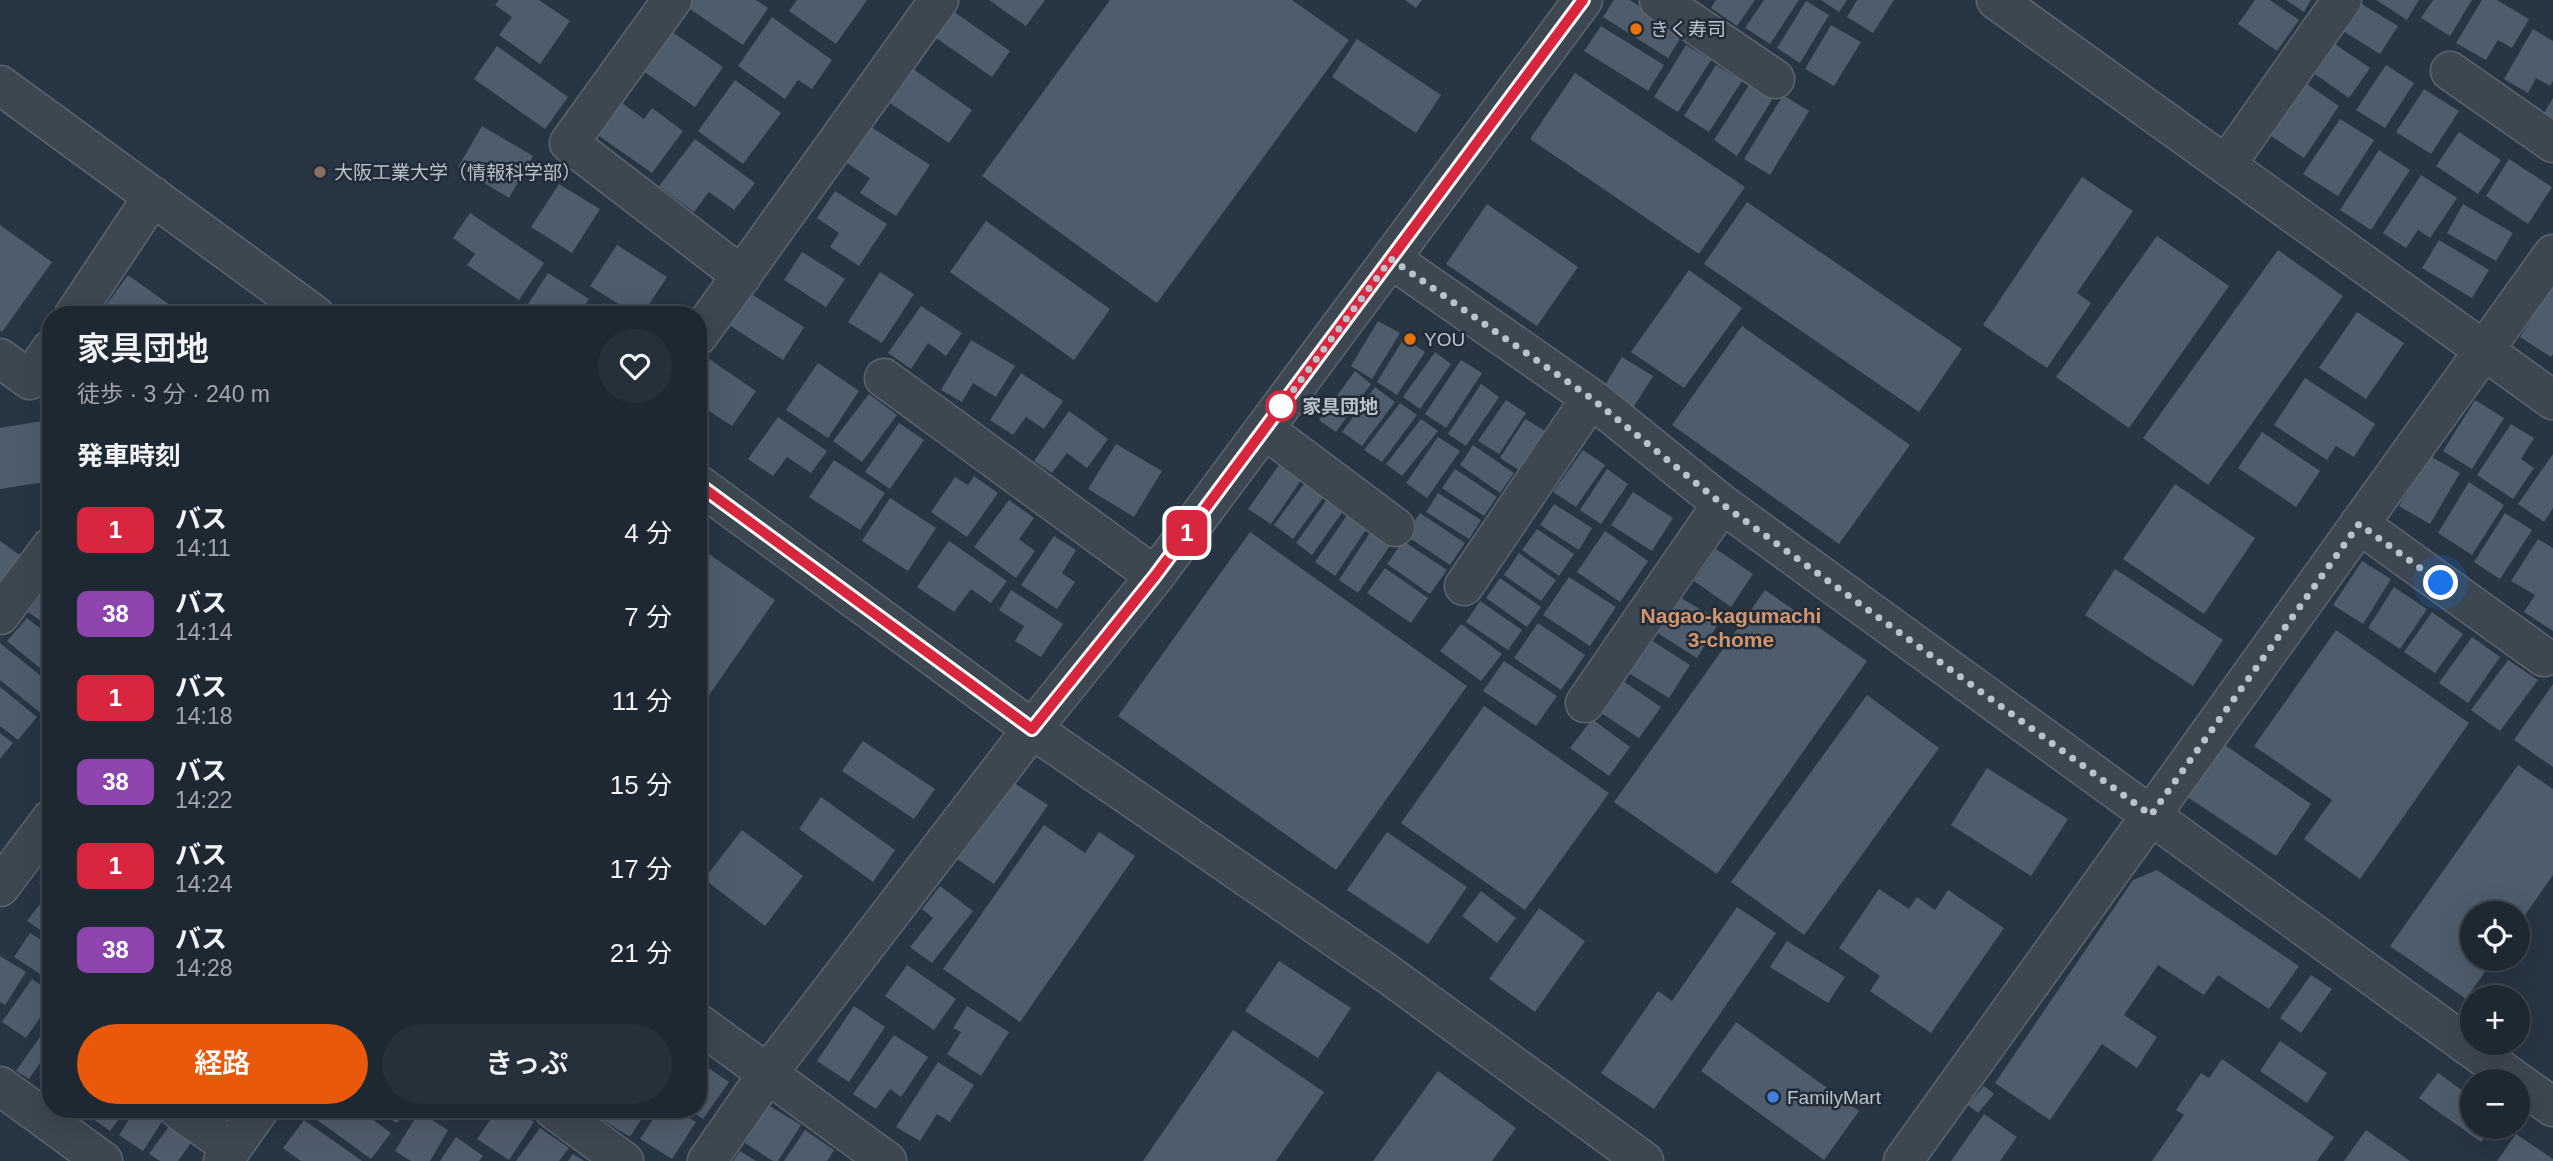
<!DOCTYPE html>
<html lang="ja">
<meta charset="utf-8">
<style>
:root{--surface:#1e2832;--page:#26303a;--text:#f1f3f6;--muted:#a1a6ac;--line:#3c444d;--accent:#ea580c}
body{margin:0;font-family:Helvetica,"Noto Sans JP",sans-serif;background:var(--page);color:var(--text);height:100vh;display:flex;flex-direction:column;font-size:26px;white-space:nowrap}
*{box-sizing:border-box;margin:0}
p{font-size:23px;color:var(--muted)}
.icon{flex:none;width:38px;height:38px;fill:none;stroke:currentColor;stroke-width:2;stroke-linecap:round;stroke-linejoin:round}
.map{position:relative;flex:1;overflow:hidden}
.panel{position:absolute;left:42px;top:306px;width:665px;height:812px;display:flex;flex-direction:column;background:var(--surface);border-radius:28px;box-shadow:0 7px 28px #0002,0 0 0 2px var(--line)}
.panel>*{flex:none}
.badge{padding:0 14px;border-radius:10px;font-size:24px;line-height:46px}
.controls{position:absolute;left:2460px;top:901px;display:grid;gap:14px}
.controls a{display:grid;place-items:center;width:70px;height:70px;border-radius:50%;background:var(--surface);box-shadow:0 7px 28px #0002,0 0 0 2px var(--line);font-size:35px}
.you{position:absolute;width:35px;height:35px;margin:-18px;border:5px solid #fff;border-radius:50%;background:#1a73e8;box-shadow:0 0 0 10px #1a73e833}
.map>.badge{position:absolute;translate:-50% -50%;box-shadow:0 0 0 4px #fff}
h2{padding:0 35px;font-size:26px;line-height:63px}
.round{display:grid;place-items:center;flex:none;width:74px;height:74px;border-radius:37px;background:var(--page)}
.overview{display:flex;align-items:center;justify-content:space-between;height:119px;padding:0 35px}
h1{font-size:33px;font-weight:600;line-height:52px}
.action{display:flex;gap:14px;margin-top:auto;padding:14px 35px}
.action a{flex:1;height:80px;border-radius:42px;background:var(--accent);color:#fff;font-size:28px;font-weight:600;line-height:80px;text-align:center}
.action a+a{background:var(--page);color:var(--text)}
ul{padding:0;list-style:none}
li{display:flex;align-items:center;gap:21px;height:84px;padding:0 35px}
li div{flex:1}
li b{display:block;font-size:26px}
li em{font-style:normal}
li .badge{min-width:77px;font-weight:700;text-align:center}
.map>svg:first-child{display:block}
.building{fill:#4f5c6b}
.lines{fill:none;stroke-linecap:round;stroke-linejoin:round}
.minor-casing{stroke:#5b6570;stroke-width:41}
.minor{stroke:#3d4752;stroke-width:38}
.line-casing{stroke:#fff;stroke-width:16}
.line{stroke:#d7263d;stroke-width:10}
.walk{stroke:#bac2cc;stroke-width:7;stroke-dasharray:0 12.6}
.food-dot{fill:#e8710a;stroke:#212c38;stroke-width:2.5}
.education-dot{fill:#8d6e63;stroke:#212c38;stroke-width:2.5}
.stop-dot{fill:#fff;stroke:#d7263d;stroke-width:3.5}
.shop-dot{fill:#3f7fe0;stroke:#212c38;stroke-width:2.5}
.labels{text-anchor:middle;stroke-width:5;stroke-linejoin:round;paint-order:stroke}
.poi-label{font-size:19px;fill:#bac2cc;stroke:#212c38;text-anchor:start}
.stop-label{font-size:19px;font-weight:bold;fill:#bac2cc;stroke:#212c38;text-anchor:start}
.neighbourhood-label{font-size:21px;font-weight:bold;fill:#d3956e;stroke:#212c38}
</style>
<div class="map">
<svg width="2553" height="1161" viewBox="0 0 2553 1161">
<rect width="100%" height="100%" fill="#283543"/>
<path class="building" d="M499,0h40l31,21 -30,43 -41,-29 13,-18 -17,-12z
M688,0h68l12,8 -25,37 -59,-40z
M797,0h70l-31,44 -47,-33z
M989,0h56l-19,26z
M1110,0h182l57,40 -192,263 -175,-127z
M1405,0h17l-6,8z
M1614,0h16l53,34 -15,24 -65,-41z
M1716,0h39l-18,26 -26,-18z
M1764,0h35l-29,44 -25,-16z
M1821,0h26l-8,12z
M1857,0h37l-21,33 -26,-16z
M2255,0h15l29,20 -22,31 -39,-27z
M2286,0h25l-7,12z
M2376,0h43l-12,20z
M2433,0h39l-22,36 -29,-18z
M2482,0h15l32,19 -17,29 -14,-8 -12,20 -30,-17z
M1806,1l23,14 -29,48 -23,-15z
M2360,3l38,23 -18,28 -37,-23z
M950,9l60,42 -18,26 -60,-42z
M772,17l60,43 -20,29 -14,-9 -13,19 -47,-33z
M1831,25l30,17 -27,44 -29,-17z
M1601,26l63,39 -16,26 -64,-40z
M2533,29l20,12v40l-3,5 -14,-8 -8,15 -24,-14z
M671,31l52,36 -28,40 -52,-36z
M1357,39l84,56 -25,38 -84,-56z
M2335,44l35,24 -21,30 -34,-24z
M1686,45l25,15 -33,52 -24,-15z
M497,46l71,51 -23,32 -71,-50z
M907,65l65,45 -23,33 -65,-44z
M1716,65l26,16 -33,51 -25,-16z
M2386,65l28,18 -29,45 -29,-18z
M1575,73l170,114 -46,67 -169,-115z
M735,80l46,33 -38,51 -45,-33z
M2307,84l32,22 -35,52 -33,-22z
M1749,85l23,15 -35,56 -23,-16z
M2424,89l35,22 -28,43 -35,-22z
M1783,95l26,16 -39,64 -26,-16z
M615,98l29,21 8,-11 31,23 -31,42 -60,-42z
M2553,98v21l-9,-6z
M2340,119l34,21 -36,56 -35,-22z
M865,123l65,42 -34,51 -36,-23 10,-15 -28,-18z
M482,126l51,30 -24,42 -51,-31z
M2459,132l42,28 -23,34 -42,-28z
M695,139l60,44 -21,27 -25,-18 -15,20 -35,-26z
M2379,150l31,20 -39,60 -31,-20z
M2509,159l43,28 -24,37 -42,-28z
M2421,175l36,23 -27,40 -12,-8 -12,18 -23,-15z
M2082,177l51,34 -56,82 14,10 -44,65 -64,-43z
M559,184l41,25 -28,44 -41,-26z
M835,191l52,33 -28,42 -29,-19 9,-14 -22,-15z
M1747,202l215,147 -43,63 -215,-148z
M1487,204l91,63 -41,59 -91,-62z
M2463,204l50,29 -17,28 -49,-28z
M470,213l74,50 -25,37 -52,-35 8,-11 -22,-16z
M986,221l124,88 -36,51 -124,-88z
M0,225l52,37 -50,70 -2,-2z
M2157,236l72,50 -100,142 -73,-51z
M2439,240l50,30 -17,28 -50,-30z
M617,245l50,32 -25,38h-6l-46,-29z
M2278,250l65,46 -135,189 -65,-47z
M802,252l43,27 -19,28 -42,-27z
M1689,270l53,38 -58,80 -53,-36z
M880,272l34,22 -32,49 -34,-21z
M548,273l41,26 -11,16h-57z
M128,275l53,38 -1,2h-81z
M2553,286v68l-2,3 -31,-20z
M743,289l61,38 -21,33 -60,-39z
M597,305l16,10h-22z
M921,306l41,27 -16,23 -18,-13 -17,26 -23,-16z
M2357,312l47,31 -38,56 -47,-31z
M1378,321l22,12 -28,46 -21,-13z
M1742,326l168,119 -71,99 -167,-119z
M1404,338l21,14 -28,43 -20,-13z
M971,340l44,26 -19,31 -23,-14 -11,19 -21,-12z
M1435,352l16,12 -31,45 -17,-12z
M1622,357l31,19 -20,32 -31,-18z
M709,359l47,32 -24,35 -34,-22v-29z
M1461,360l21,13 -36,55 -21,-14z
M818,363l41,28 -31,47 -42,-28z
M1355,371l16,13 -35,48 -17,-12z
M1021,373l42,28 -19,28 -18,-12 -13,18 -23,-15z
M2305,378l70,46 -21,33 -18,-11 -9,14 -53,-35z
M1481,384l18,13 -33,49 -18,-12z
M1375,387l20,15 -33,44 -20,-14z
M869,394l28,21 -35,47 -29,-21z
M1506,400l20,13 -27,41 -21,-13z
M2475,400l29,18 -32,51 -29,-18z
M1400,403l17,12 -35,47 -18,-12z
M1069,411l39,28 -21,29 -20,-15 -15,20 -18,-12z
M778,417l49,34 -16,22 -24,-16 -14,19 -25,-17z
M1421,419l17,12 -36,45 -16,-12z
M1525,419l22,13 -25,40 -22,-14z
M42,421l9,60 -51,8v-61z
M899,423l25,17 -34,49 -25,-17z
M2511,424l23,14 -13,21 13,9 -21,31 -36,-24z
M2262,432l58,39 -24,36 -58,-39z
M1438,437l22,14 -33,47 -21,-15z
M1116,444l46,27 -28,46 -46,-28z
M1473,445l41,28 -14,20 -40,-28z
M1583,450l22,15 -29,42 -23,-15z
M2553,454v54l-9,14 -26,-18z
M2430,456l30,17 -30,51 -31,-18z
M834,460l51,33 -25,37 -51,-33z
M1279,465l23,14 -31,45 -23,-15z
M1455,469l42,28 -13,19 -42,-28z
M1607,469l21,15 -27,40 -21,-14z
M974,476l24,17 -31,44 -36,-25 24,-35 13,8z
M1306,481l19,14 -32,44 -19,-14z
M2469,482l35,23 -32,50 -34,-22z
M2175,484l80,54 -51,76 -81,-55z
M1633,492l40,26 -21,33 -41,-26z
M1438,493l43,27 -12,19 -43,-27z
M890,498l46,30 -28,43 -46,-30z
M1328,498l16,12 -32,45 -16,-12z
M1009,500l25,18 -15,21 16,12 -19,27 -42,-31z
M1554,504l38,24 -13,22 -39,-25z
M1420,513l45,30 -15,22 -45,-30z
M2505,513l27,17 -32,49 -26,-17z
M1347,515l20,13 -32,48 -20,-14z
M1537,529l37,25 -15,22 -37,-26z
M1371,531l20,13 -33,49 -19,-13z
M1605,531l43,30 -28,41 -43,-30z
M1250,532l217,154 -131,184 -218,-154z
M1054,536l22,14 -14,23 13,9 -18,27 -36,-24z
M2538,539l15,9v83l-29,-19 11,-17 -24,-14z
M0,541l24,17 -24,33z
M949,541l58,40 -16,22 -20,-14 -17,23 -37,-25z
M1403,541l44,29 -17,24 -43,-30z
M1716,549l37,25 -22,33 -37,-26z
M706,552l69,48 -77,111v-148z
M1519,553l37,27 -15,21 -37,-26z
M2362,561l29,18 -28,45 -30,-19z
M1385,568l43,30 -17,25 -44,-30z
M2115,569l108,71 -30,46 -108,-71z
M1569,577l47,30 -26,39 -47,-31z
M1500,578l41,29 -14,20 -41,-29z
M2394,587l33,22 -27,40 -32,-21z
M45,589l6,4v35l-23,-16z
M1011,590l52,34 -22,33 -26,-16 9,-15 -25,-16z
M1765,590l102,71 -150,213 -103,-72z
M1678,596l42,25 -23,37 -41,-26z
M1480,601l42,29 -14,20 -42,-28z
M2432,612l31,22 -28,39 -31,-21z
M27,618l24,19v40l-44,-36z
M1538,623l47,32 -24,35 -47,-32z
M1461,624l41,30 -21,27 -41,-30z
M2336,630l133,93 -109,156 -56,-40 28,-39 -78,-54z
M2472,637l28,20 -32,46 -29,-20z
M1648,638l42,27 -21,33 -42,-26z
M0,643l51,41v32l-3,3 -48,-39z
M2508,660l30,20 -38,51 -29,-21z
M1504,661l53,35 -21,30 -53,-35z
M1620,679l41,28 -22,31 -41,-27z
M2553,684v83l-39,-27z
M0,687l37,30 -19,23 -18,-14z
M1867,695l72,53 -135,187 -73,-53z
M1484,706l125,87 -84,117 -124,-87z
M1592,719l38,28 -21,29 -39,-28z
M0,733l13,10 -13,16z
M863,741l72,48 -21,30 -72,-48z
M2222,743l89,61 -35,52 -90,-60z
M2518,765l35,24v86l-35,50v-11h-45v45h21l-28,40 -76,-53z
M1987,768l81,51 -37,57 -80,-51z
M1008,779l40,26 -54,79 -40,-27z
M821,797l74,53 -22,32 -74,-53z
M1044,825l41,28 14,-21 36,24 -115,166 -77,-53z
M742,830l61,46 -38,50 -61,-47z
M1387,832l80,55 -39,57 -81,-54z
M51,865v26l-12,-8z
M2157,870l142,96 -30,43 -51,-34 -14,20 -46,-30 -34,50 33,22 -20,31 -35,-24 -52,76 -55,-37 138,-203z
M940,886l33,25 -41,52 -22,-16 23,-29 -11,-9z
M1879,889l30,20 8,-12 18,13 13,-20 56,38 -73,105 -61,-42 10,-15 -41,-28z
M1481,891l35,27 -19,25 -35,-27z
M46,896l5,3v38l-24,-16z
M1737,907l39,26 -122,176 -53,-36 57,-82 14,10z
M1539,908l46,33 -50,71 -46,-33z
M30,933l21,13v35l-37,-24z
M1787,941l58,36 -17,26 -58,-36z
M0,956l26,16 -21,33 -5,-3z
M1279,961l72,47 -33,50 -73,-47z
M907,965l49,34 -22,31 -49,-34z
M2311,975l21,14 -31,44 -21,-15z
M32,979l19,13v10l-25,36 -24,-16z
M854,1006l31,21 -36,55 -32,-21z
M967,1006l42,26 -28,44 -34,-22 14,-22 -8,-4z
M51,1021v26l-22,32 -13,-8z
M1736,1022l123,89 -35,49 -123,-89z
M1233,1030l91,62 -48,69h-133z
M894,1035l34,22 -27,40 -11,-8 -14,20 -23,-15z
M2280,1041l47,32 -20,30 -47,-32z
M2222,1059l112,78 -17,24h-165l32,-46 -8,-5 25,-37 8,5z
M698,1061l31,21 -26,37 -13,-9h8z
M938,1062l36,23 -24,37 -13,-8 -17,27 -24,-14z
M1438,1071l78,57 -24,33h-119z
M2438,1073l35,25v29h19l-11,15 -62,-44z
M1984,1086l10,8 -16,19 -10,-8z
M768,1105l33,20 -23,36h-5l-28,-18z
M92,1110h34l-16,21 -22,-16z
M135,1110h19l11,7 -22,34 -24,-16z
M312,1110h48l31,23 -20,26 -62,-45z
M376,1110h30l-9,13z
M459,1110h15l-6,7z
M497,1110h18l19,12 -25,38 -32,-21z
M602,1110h45l-17,27 -32,-20z
M659,1110h17l20,12 -24,37 -32,-20z
M419,1112l29,18 -18,31h-19l-16,-10z
M1984,1114l33,23 -17,24h-49z
M304,1120l58,41h-61l-18,-13z
M172,1122l22,17 -16,22h-18l-11,-7z
M540,1128l29,20 -10,13h-43z
M805,1130l29,20 -7,11h-43z
M2366,1130l44,31h-66z
M2516,1134l37,25v2h-56z
M456,1137l27,19 -4,5h-39z
M740,1151l16,10h-23z
M573,1154l11,7h-16z"/>
<g class="lines">
<g class="minor-casing">
<path id="minor" d="M672,0l-103,143 173,133
M1659,0l116,79
M1996,0l557,400
M2450,71l103,72
M0,85l315,230
M2226,165l116,-165
M1391,259l200,139 131,106 796,578
M74,315l79,-119
M698,336l241,-336
M0,358l30,22 21,-31
M884,378l271,198
M1264,429l131,98
M698,484l334,245 353,243 259,189
M2359,524l185,133
M1464,586l127,-188
M0,615l51,-68
M1585,703l137,-199
M0,887l51,-68
M698,1023l189,138
M2518,1082l35,25
M0,1086l103,75
M179,1110l53,38
M554,1110l70,51
M223,1161l36,-51
M707,1161l61,-88 264,-344 123,-153 428,-576
M1903,1161l650,-907"/>
</g>
<use href="#minor" class="minor"/>
</g>
<g class="lines">
<g class="line-casing">
<path id="line" d="M698,484l334,245 123,-153 428,-576"/>
</g>
<use href="#line" class="line"/>
<path class="walk" d="M1281,406l-1,2 111,-149 200,139 131,106 429,311 208,-291 82,59"/>
</g>
<g class="food-dot">
<circle cx="1636" cy="29" r="7"/>
<circle cx="1410" cy="339" r="7"/>
</g>
<circle class="education-dot" cx="320" cy="172" r="7"/>
<circle class="stop-dot" cx="1281" cy="406" r="14"/>
<circle class="shop-dot" cx="1773" cy="1097" r="7"/>
<g class="labels">
<g class="poi-label">
<text x="1650" y="36">きく寿司</text>
<text x="334" y="179">大阪工業大学（情報科学部）</text>
<text x="1424" y="346">YOU</text>
<text x="1787" y="1104">FamilyMart</text>
</g>
<g class="stop-label">
<text x="1302" y="413">家具団地</text>
</g>
<g class="neighbourhood-label">
<text x="1731" y="623">Nagao-kagumachi<tspan x="1731" dy="24">3-chome</tspan></text>
</g>
</g>
</svg>
<div class="controls">
<a><svg class="icon" aria-label="locate" viewBox="0 0 24 24"><circle cx="12" cy="12" r="6"/><path d="M12 2v4M12 18v4M2 12h4M18 12h4"/></svg></a>
<a>+</a>
<a>−</a>
</div>
<div class="you" style="left:2441px;top:583px"></div>
<b class="badge" style="left:1187px;top:533px;background:#d7263d;color:#fff">1</b>
<section class="panel">
<div class="overview"><div><h1>家具団地</h1><p>徒歩 · 3 分 · 240 m</p></div><a class="round"><svg class="icon" aria-label="heart" viewBox="0 0 24 24"><path d="M12 20l-8-8c-3-5 5-10 8-4 3-6 11-1 8 4z"/></svg></a></div>
<h2>発車時刻</h2>
<ul>
<li><span class="badge" style="background:#d7263d;color:#fff">1</span><div><b>バス</b><p>14:11</p></div><em>4 分</em></li>
<li><span class="badge" style="background:#8e44ad;color:#fff">38</span><div><b>バス</b><p>14:14</p></div><em>7 分</em></li>
<li><span class="badge" style="background:#d7263d;color:#fff">1</span><div><b>バス</b><p>14:18</p></div><em>11 分</em></li>
<li><span class="badge" style="background:#8e44ad;color:#fff">38</span><div><b>バス</b><p>14:22</p></div><em>15 分</em></li>
<li><span class="badge" style="background:#d7263d;color:#fff">1</span><div><b>バス</b><p>14:24</p></div><em>17 分</em></li>
<li><span class="badge" style="background:#8e44ad;color:#fff">38</span><div><b>バス</b><p>14:28</p></div><em>21 分</em></li>
</ul>
<div class="action"><a>経路</a><a>きっぷ</a></div>
</section>
</div>
